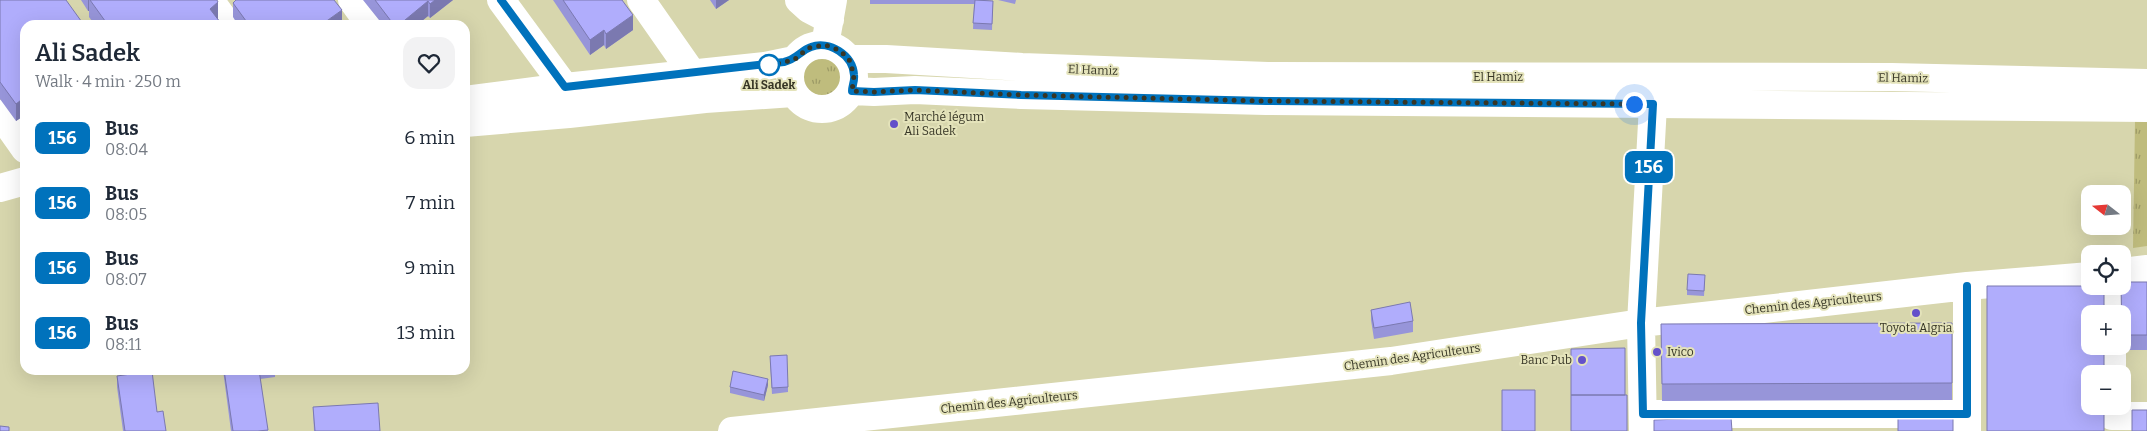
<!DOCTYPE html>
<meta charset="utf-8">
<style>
:root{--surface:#fff;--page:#f2f2f3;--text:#1f2937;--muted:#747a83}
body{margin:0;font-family:Bitter,serif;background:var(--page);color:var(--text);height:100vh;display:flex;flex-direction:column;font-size:19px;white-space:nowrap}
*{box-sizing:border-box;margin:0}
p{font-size:16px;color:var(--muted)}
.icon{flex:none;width:28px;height:28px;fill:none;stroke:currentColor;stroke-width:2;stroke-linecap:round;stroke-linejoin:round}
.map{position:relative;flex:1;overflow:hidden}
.details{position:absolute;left:20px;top:20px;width:450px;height:355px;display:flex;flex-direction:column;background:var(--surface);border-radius:15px;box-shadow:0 5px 20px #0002}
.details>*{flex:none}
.badge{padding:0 10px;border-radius:8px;font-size:18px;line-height:32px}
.needle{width:32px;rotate:287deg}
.controls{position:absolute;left:2081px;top:185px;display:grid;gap:10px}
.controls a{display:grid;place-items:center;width:50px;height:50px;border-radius:10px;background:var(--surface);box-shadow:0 5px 20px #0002;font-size:25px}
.you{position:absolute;width:25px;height:25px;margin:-12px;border:4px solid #fff;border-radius:50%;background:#1a73e8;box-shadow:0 0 0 8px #1a73e833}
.map>.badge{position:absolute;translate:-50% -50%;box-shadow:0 0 0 2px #fff}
.round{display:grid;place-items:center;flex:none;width:52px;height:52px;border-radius:15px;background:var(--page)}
.overview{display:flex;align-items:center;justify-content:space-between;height:85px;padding:0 15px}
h1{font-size:24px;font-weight:600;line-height:38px}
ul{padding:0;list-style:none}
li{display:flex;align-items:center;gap:15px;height:65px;padding:0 15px}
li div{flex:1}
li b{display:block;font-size:19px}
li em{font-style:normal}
li .badge{min-width:55px;font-weight:700;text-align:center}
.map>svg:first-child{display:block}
.grass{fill:url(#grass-tufts)}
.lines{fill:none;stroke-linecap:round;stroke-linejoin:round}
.minor{stroke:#fff;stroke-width:28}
.major{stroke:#fff;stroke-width:28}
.wall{fill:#9795d9}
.shaded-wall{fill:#7b79b0}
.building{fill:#b0adfc;stroke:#7b79b0}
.line-casing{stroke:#fff;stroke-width:11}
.line{stroke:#0072bc;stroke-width:8}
.walk{stroke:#373626;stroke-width:5;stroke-dasharray:0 9}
.stop-dot{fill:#fff;stroke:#0072bc;stroke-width:2.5}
.poi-dot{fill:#6451ca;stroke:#e4e3ba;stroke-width:2}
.labels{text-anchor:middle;stroke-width:4;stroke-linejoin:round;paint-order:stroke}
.street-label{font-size:12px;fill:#373626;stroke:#e4e3ba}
.stop-label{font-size:12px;font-weight:bold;fill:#373626;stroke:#e4e3ba}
.poi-label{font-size:12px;fill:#373626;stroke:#e4e3ba;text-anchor:start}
</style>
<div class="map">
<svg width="2147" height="431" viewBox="0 0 2147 431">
<defs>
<pattern id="grass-tufts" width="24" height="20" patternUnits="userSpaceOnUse" patternTransform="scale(1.25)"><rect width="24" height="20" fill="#bfbc7d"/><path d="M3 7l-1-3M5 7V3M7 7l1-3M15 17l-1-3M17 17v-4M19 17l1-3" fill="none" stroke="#9c9a66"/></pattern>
</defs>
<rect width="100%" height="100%" fill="#d7d6ad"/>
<path class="grass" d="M802 74a22 22 0 1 1 44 0a22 22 0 1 1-44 0Z
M2135,121l12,1v124l-14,2z"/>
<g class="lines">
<path class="minor" d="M210,0l18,25
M352,0l18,25
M501,0l64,87
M641,0l51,73
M799,0l10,9 21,11
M825,45l8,-45
M0,114l25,35
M2122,272l25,-3
M1967,286v145
M2112,286v28
M2112,346v28
M1643,414h324
M2112,416h35
M732,431l659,-70 250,-38 326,-37 123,-10
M1643,431l-2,-108 12,-218"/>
<path class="major" d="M790 77a32 32 0 1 1 64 0a32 32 0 1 1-64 0Z
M849,59h37l136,8 246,9 624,1 255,6
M852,91l22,1 41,-2 106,5 245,6 881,7
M465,100l100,-13 200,-21 29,-6
M465,123l104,-9 136,-15 88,-6
M0,188l25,-7"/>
</g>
<path class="wall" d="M0,0l25,25v90l-9,6 -16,-22z
M81,0h136l1,20 2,5h-125l-6,-8v-6h-1z
M363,0h90l-23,18 -2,-2 -11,9h-34z
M553,0h69l11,30 -27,19 -2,-4 -14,10z
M710,0h19l-13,9z
M870,0h113l10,1 -1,29 -19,-1 1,-25h-104z
M998,0h18l-1,4z
M233,3l109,22h-104l-5,-8z
M1705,281l-1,15 -17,-1v-5z
M2147,282v68h-25v-36z
M1371,310l42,11v11l-39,7 -3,-19z
M1952,323v77l-290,1 -1,-77z
M770,362l18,25v5l-16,2z
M223,370h52v7l-15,2 8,52h-37z
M117,376l40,36 9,19h-43l-6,-44z
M768,385l-4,16 -34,-8v-6z
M313,407l67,24h-66z"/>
<path class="shaded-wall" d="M88,0h1v11h-1z
M435,0h18l-23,18v-14z
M716,0h13l-13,9z
M428,1v15l-11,9h-18z
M218,2v17l-7,6 -1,-16z
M342,10v15h-21z
M633,15v15l-27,19v-15z
M604,30v15l-14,10v-15z
M25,97v18l-9,6v-17z
M768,379v6l-4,16v-6z"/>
<path class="building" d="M0,0h66l18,25h-59v72l-9,7 -16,-22z
M90,0h127l1,2 -8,7 10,13 -4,3h-108z
M236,0h98l8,10 -21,15h-72l-16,-22z
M375,0h60l-5,4 -2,-3 -29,24h-5z
M563,0h59l11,15 -27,19 -2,-4 -14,10z
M975,0l18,1 -1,23 -19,-1z
M1688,274l17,1 -1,16 -17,-1z
M2122,282h25v53h-25l-1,-49h1z
M1987,286h117v28h-14v32h14v28h-14v32h14v25h-117z
M1410,302l3,19 -39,7 -3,-18z
M1952,323v60l-290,1 -1,-60z
M1625,348v47h-54v-46z
M787,355l1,32 -16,1 -2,-32z
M224,370h35l9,60 -10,1h-25z
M152,371l5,41 6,-1 3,20h-41l-8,-55z
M733,371l35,8 -4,16 -34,-8z
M1502,390h33v41h-33z
M1571,395h56v36h-56z
M378,403l2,28h-65l-2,-24z
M2132,410h15v21h-15z
M1898,414h55v17h-55z
M1731,417l1,14h-78v-11z
M0,426l9,1v4h-9z"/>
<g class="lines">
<g class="line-casing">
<path id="line" d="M501,0l64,87 219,-25c13,-3 16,-11 27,-15 18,-7 42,8 43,28 1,5 -2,11 -2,16l22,1 41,-2 106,5 245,6 387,3 -12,219 2,91h324v-128"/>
</g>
<use href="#line" class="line"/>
<path class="walk" d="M769,65l-4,1 29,-6 14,-12 17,-3 14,5 10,9 5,16 -2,16 22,1 41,-2 106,5 245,6 368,3"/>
</g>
<circle class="stop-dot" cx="769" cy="65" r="10"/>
<g class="poi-dot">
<circle cx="894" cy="124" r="5"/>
<circle cx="1916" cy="313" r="5"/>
<circle cx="1657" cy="352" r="5"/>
<circle cx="1582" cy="360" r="5"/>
</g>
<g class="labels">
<g class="street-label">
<text transform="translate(1093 70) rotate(2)" y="4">El Hamiz</text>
<text x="1498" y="81">El Hamiz</text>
<text transform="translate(1903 78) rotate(1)" y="4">El Hamiz</text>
<text transform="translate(1813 303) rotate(-6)" y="4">Chemin des Agriculteurs</text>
<text transform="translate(1412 357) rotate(-8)" y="4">Chemin des Agriculteurs</text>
<text transform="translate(1009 402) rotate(-6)" y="4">Chemin des Agriculteurs</text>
</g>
<g class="stop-label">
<text x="769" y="89">Ali Sadek</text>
</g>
<g class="poi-label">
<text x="904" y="121">Marché légum<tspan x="904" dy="14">Ali Sadek</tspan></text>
<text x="1916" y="332" text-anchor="middle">Toyota Algria</text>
<text x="1667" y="356">Ivico</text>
<text x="1572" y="364" text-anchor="end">Banc Pub</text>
</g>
</g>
</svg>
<div class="controls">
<a><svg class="needle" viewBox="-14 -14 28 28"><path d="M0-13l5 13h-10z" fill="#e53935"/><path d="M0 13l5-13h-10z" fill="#747a83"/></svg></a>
<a><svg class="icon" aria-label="locate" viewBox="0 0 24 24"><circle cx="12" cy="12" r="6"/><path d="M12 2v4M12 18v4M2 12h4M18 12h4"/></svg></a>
<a>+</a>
<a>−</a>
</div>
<div class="you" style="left:1634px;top:104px"></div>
<b class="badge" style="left:1649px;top:167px;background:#0072bc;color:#fff">156</b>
<section class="details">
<div class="overview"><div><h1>Ali Sadek</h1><p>Walk · 4 min · 250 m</p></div><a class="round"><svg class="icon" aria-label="heart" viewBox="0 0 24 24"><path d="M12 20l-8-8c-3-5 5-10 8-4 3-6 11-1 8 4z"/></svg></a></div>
<ul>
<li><span class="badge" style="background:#0072bc;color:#fff">156</span><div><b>Bus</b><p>08:04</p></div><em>6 min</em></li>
<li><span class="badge" style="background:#0072bc;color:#fff">156</span><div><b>Bus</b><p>08:05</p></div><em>7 min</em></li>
<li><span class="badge" style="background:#0072bc;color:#fff">156</span><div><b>Bus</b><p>08:07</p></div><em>9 min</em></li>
<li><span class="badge" style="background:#0072bc;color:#fff">156</span><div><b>Bus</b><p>08:11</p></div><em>13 min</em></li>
</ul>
</section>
</div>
